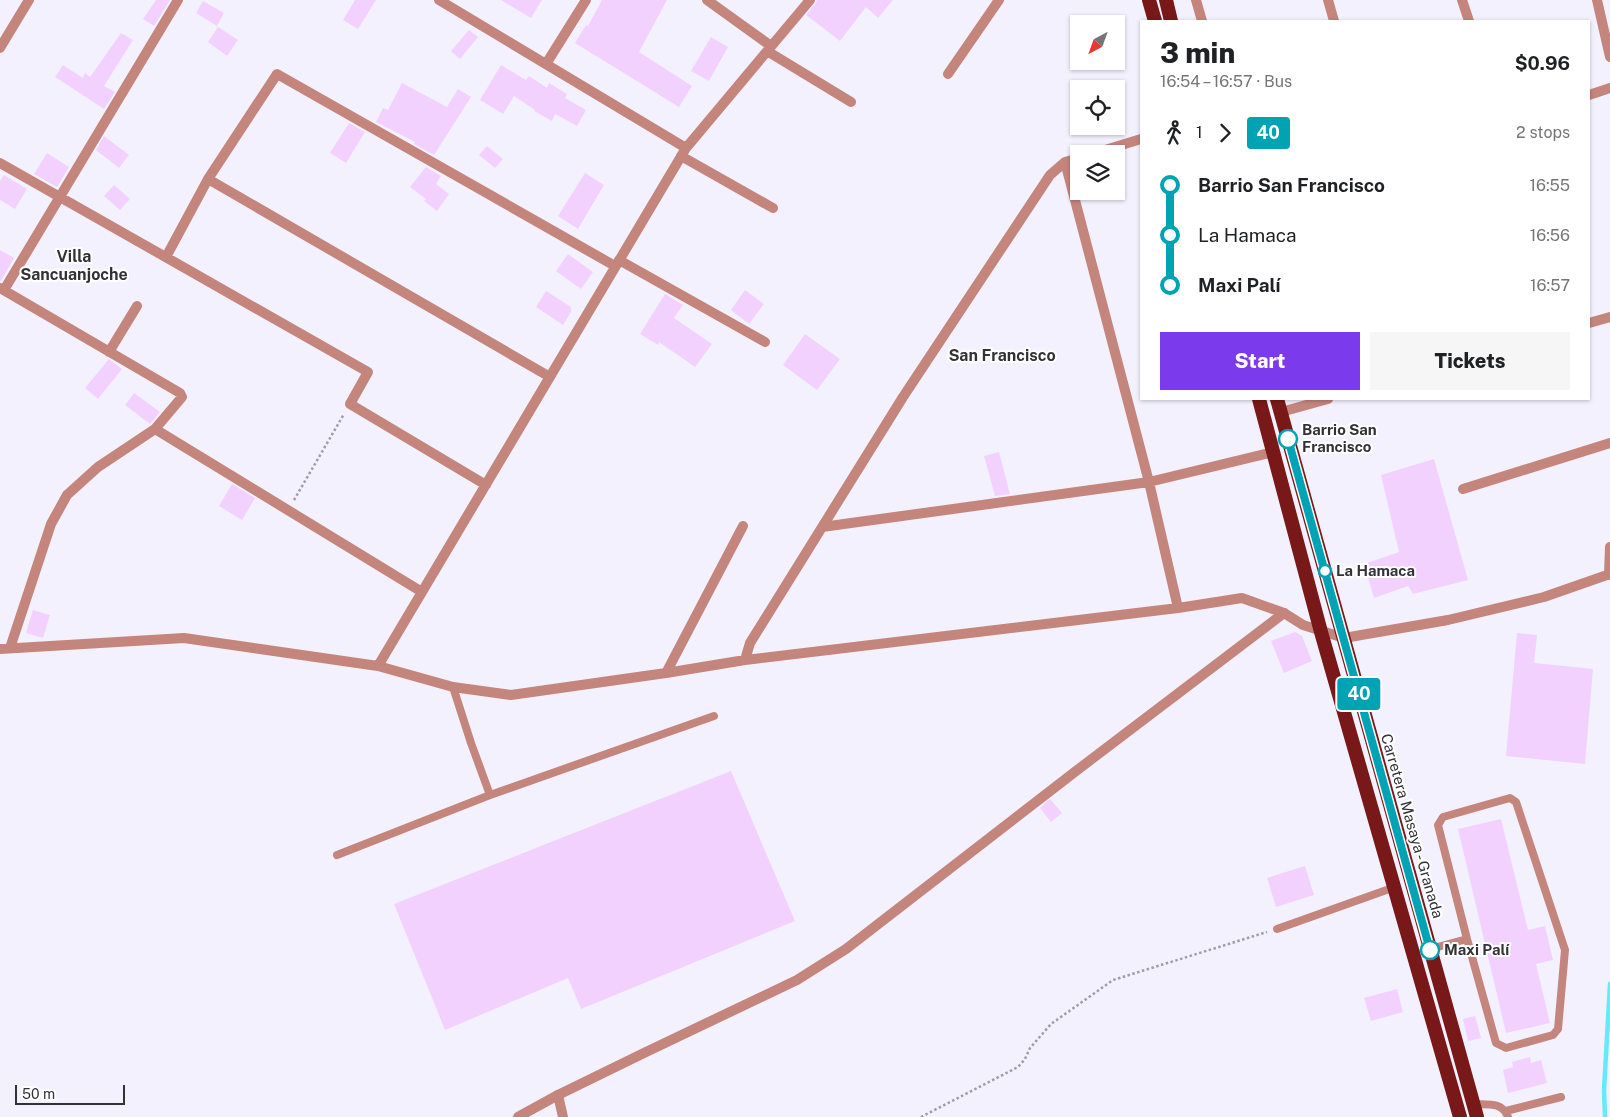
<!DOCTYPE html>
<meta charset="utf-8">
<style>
:root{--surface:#fff;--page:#f6f6f6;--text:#202124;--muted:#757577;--accent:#7c3aed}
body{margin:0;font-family:"Public Sans",sans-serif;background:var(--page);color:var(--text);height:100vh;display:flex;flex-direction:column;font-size:19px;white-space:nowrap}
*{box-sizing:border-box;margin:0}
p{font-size:16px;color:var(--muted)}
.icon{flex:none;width:28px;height:28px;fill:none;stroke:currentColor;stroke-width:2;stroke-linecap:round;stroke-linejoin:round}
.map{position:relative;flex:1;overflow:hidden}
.side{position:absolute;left:1140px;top:20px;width:450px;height:380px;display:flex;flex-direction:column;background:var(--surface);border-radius:0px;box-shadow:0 1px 4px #0004}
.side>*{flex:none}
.badge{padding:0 10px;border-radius:4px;font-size:18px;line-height:32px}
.needle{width:32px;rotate:221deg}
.tools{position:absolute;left:1070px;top:15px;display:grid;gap:10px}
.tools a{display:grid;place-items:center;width:55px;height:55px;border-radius:0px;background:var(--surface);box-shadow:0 1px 4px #0004;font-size:25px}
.scale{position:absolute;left:15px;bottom:12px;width:110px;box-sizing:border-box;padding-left:5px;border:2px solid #323136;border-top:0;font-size:14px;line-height:18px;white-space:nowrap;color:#323136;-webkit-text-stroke:4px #fff;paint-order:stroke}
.map>.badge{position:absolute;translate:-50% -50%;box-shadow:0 0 0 2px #fff}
.legs{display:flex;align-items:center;gap:8px;height:55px;padding:0 20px;font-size:16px}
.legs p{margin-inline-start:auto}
.overview{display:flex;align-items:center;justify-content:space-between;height:85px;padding:0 20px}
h1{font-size:28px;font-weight:800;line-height:38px}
.cta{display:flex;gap:10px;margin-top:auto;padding:10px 20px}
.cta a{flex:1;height:58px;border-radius:0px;background:var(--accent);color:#fff;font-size:20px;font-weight:800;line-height:58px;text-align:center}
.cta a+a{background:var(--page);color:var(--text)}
ul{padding:0 20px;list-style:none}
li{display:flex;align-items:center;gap:18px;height:50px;font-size:19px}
li i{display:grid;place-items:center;width:8px;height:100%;margin:0 6px;background:currentColor}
li i::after{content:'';width:12px;height:12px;margin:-6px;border:4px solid;border-radius:50%;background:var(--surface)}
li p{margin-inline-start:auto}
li:first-child i{background:linear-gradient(#0000 50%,currentColor 0)}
li:last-child i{background:linear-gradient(currentColor 50%,#0000 0)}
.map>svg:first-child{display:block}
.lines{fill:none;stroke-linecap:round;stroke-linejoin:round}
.stream{stroke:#65e9fc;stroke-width:4.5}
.building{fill:#f2d1fe}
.path{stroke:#9e9ca6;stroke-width:2.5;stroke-dasharray:2.5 2.5;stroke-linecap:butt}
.service{stroke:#c4857d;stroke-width:8}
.minor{stroke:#c4857d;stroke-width:10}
.tertiary{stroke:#c4857d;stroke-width:10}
.trunk{stroke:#781818;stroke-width:14}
.line-1-casing{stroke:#fff;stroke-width:11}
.line-1{stroke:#00a3b4;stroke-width:8}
.stop-1-dot{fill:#fff;stroke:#00a3b4;stroke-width:2.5}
.labels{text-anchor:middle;stroke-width:4;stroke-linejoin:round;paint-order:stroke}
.stop-label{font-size:15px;font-weight:bold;fill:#323136;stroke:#fff;text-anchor:start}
.street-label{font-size:15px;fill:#323136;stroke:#fff}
.neighbourhood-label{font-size:16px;font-weight:bold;fill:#323136;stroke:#fff}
</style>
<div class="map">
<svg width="1610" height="1117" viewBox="0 0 1610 1117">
<rect width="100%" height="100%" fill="#f4f1fe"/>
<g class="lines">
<path class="stream" d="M1605,1117l-1,-27 6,-106"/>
</g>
<path class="building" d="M156,0h14l-16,26 -11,-7z
M355,0h21l-18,29 -15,-9z
M501,0h41l-11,18z
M602,0h65l-28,52 53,34 -13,21 -104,-64 11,-18 2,1z
M817,0h76l-15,18 -12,-11 -26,34 -34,-26 9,-11z
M203,1l21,12 -7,13 -21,-13z
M218,27l20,13 -11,16 -19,-14z
M469,30l9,7 -18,22 -9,-8z
M121,33l12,7 -29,46 11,6 -11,17 -49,-32 8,-12 20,13 2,-5 5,4z
M711,37l17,10 -19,34 -18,-10z
M501,65l25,15 3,-4 18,12 2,-5 18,11 -2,4 21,12 -9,16 -22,-12 -3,7 -18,-10 1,-1 -21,-14 -11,18 -23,-14z
M402,83l45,24 11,-18 13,8 -37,58 -20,-11 1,-2 -39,-20 7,-14 5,2z
M349,123l16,9 -19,31 -16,-10z
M104,136l25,19 -10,13 -23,-18z
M487,146l16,13 -8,9 -16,-13z
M47,153l22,14 -12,20 -23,-13z
M426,167l15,9 -5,8 13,10 -12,17 -13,-10 2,-2 -16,-12z
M585,173l19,12 -26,44 -20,-13z
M4,175l23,14 -12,20 -15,-9v-19z
M114,185l16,14 -10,11 -16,-14z
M0,250l14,8 -13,23h-1z
M568,254l25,18 -12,17 -25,-18z
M745,290l19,14 -15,20 -18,-14z
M546,291l25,16v5l-8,13 -27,-18z
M665,294l18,11 -9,13 38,26 -17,23 -36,-25 -1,3 -18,-11z
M805,334l35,25 -23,31 -34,-25z
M109,359l13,10 -24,30 -13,-11z
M134,393l26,19 -10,12 -25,-19z
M999,452l11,42 -15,2 -11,-40z
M1434,459l34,121 -55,14 -5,-8 -34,12 -10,-34 35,-12 -18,-77z
M232,484l23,14 -13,22 -23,-14z
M33,610l17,5 -7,23 -17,-5z
M1295,632l7,4 10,25 -28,12 -13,-32z
M1517,633l20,2 -3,28 59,6 -8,95 -79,-8z
M731,771l64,150 -214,88 -13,-31 -123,52 -51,-126z
M1050,799l12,14 -11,9 -11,-14z
M1501,819l27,111 17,-4 8,34 -17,4 14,59 -44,10 -48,-204z
M1305,866l9,29 -38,12 -9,-29z
M1397,989l6,23 -32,9 -7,-23z
M1475,1016l6,22 -13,3 -5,-22z
M1530,1057l1,6 10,-3 6,23 -39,10 -5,-23 10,-3 -1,-5z"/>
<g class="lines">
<path class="path" d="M294,500l50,-86
M921,1117l97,-50 7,-8 5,-11 21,-24 62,-44 154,-48"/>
<path class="service" d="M453,687l18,56 19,52 224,-79
M1510,798l6,4 49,148 -7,79 -5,6 -47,13 -10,-5 -29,-104 -29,-114 5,-8z
M337,855l153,-60
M1277,929l118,-42
M1430,949l37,-10
M1473,1104c14,1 29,-3 35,13
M1506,1111l55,-14"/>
<path class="minor" d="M439,0l247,148
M707,0l64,46
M1196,0l6,21
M1328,0l6,21
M1462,0l7,21
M1597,0l13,57
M0,48l29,-48
M767,51l84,51
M546,64l40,-64
M948,74l51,-74
M1589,95l21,-7
M1092,154l49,-15
M681,156l92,52
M1065,162l84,320 29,126
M0,163l368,209 -18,32 136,81
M208,179l342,198
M166,257l42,-78 69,-105 338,192
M619,260l146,82
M0,288l180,105 2,4 -27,32 -57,38 -31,28 -16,29 -41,124
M4,290l174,-290
M1589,323l21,-6
M109,352l28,-46
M1281,412l47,-13
M155,429l267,163
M1463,489l147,-46
M822,527l327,-45 124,-30
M1609,575l1,-28
M0,649l184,-11 194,28 75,21 58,8 155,-22 79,-13 433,-52 64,-10 42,15 19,12 41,13 104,-18 96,-23 66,-23
M745,660l5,-17 153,-246 147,-222 15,-13 14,-4
M378,666l308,-518 124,-148
M666,673l77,-147
M558,1095l5,22"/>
<path class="tertiary" d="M518,1117l40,-22 88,-43 151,-72 49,-31 230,-178 208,-158"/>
<path class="trunk" d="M1149,0l6,21
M1166,0l5,21
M1259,399l62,233 139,485
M1277,399l200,718"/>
</g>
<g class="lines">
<g class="line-1-casing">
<path id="line-1" d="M1288,439l142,511"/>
</g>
<use href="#line-1" class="line-1"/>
</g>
<g class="stop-1-dot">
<circle cx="1288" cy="439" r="9"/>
<circle cx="1325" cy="571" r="6"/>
<circle cx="1430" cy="950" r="9"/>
</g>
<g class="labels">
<g class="stop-label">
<text x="1302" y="435">Barrio San<tspan x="1302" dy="17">Francisco</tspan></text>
<text x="1336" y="576">La Hamaca</text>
<text x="1444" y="955">Maxi Palí</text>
</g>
<g class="street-label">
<text transform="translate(1412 826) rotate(74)" y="5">Carretera Masaya - Granada</text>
</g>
<g class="neighbourhood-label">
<text x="74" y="262">Villa<tspan x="74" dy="18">Sancuanjoche</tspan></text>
<text x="1002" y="361">San Francisco</text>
</g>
</g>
</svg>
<div class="tools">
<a><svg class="needle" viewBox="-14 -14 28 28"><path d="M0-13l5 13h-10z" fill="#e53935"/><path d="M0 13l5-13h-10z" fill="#757577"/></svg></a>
<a><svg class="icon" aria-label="locate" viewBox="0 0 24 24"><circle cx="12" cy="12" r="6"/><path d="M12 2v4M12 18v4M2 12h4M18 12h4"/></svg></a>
<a><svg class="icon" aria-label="layers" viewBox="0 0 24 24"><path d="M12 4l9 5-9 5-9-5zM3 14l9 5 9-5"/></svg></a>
</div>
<div class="scale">50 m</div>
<b class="badge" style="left:1359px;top:694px;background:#00a3b4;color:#fff">40</b>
<section class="side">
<div class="overview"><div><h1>3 min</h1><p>16:54 – 16:57 · Bus</p></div><b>$0.96</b></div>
<div class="legs"><svg class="icon" aria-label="walk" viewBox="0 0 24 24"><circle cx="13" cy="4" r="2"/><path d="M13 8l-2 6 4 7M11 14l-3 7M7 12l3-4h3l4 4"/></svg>1<svg class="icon" aria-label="forward" viewBox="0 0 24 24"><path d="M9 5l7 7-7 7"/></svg><b class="badge" style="background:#00a3b4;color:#fff">40</b><p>2 stops</p></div>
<ul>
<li><i style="color:#00a3b4"></i><b>Barrio San Francisco</b><p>16:55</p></li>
<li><i style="color:#00a3b4"></i><span>La Hamaca</span><p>16:56</p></li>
<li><i style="color:#00a3b4"></i><b>Maxi Palí</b><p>16:57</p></li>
</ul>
<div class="cta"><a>Start</a><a>Tickets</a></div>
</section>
</div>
